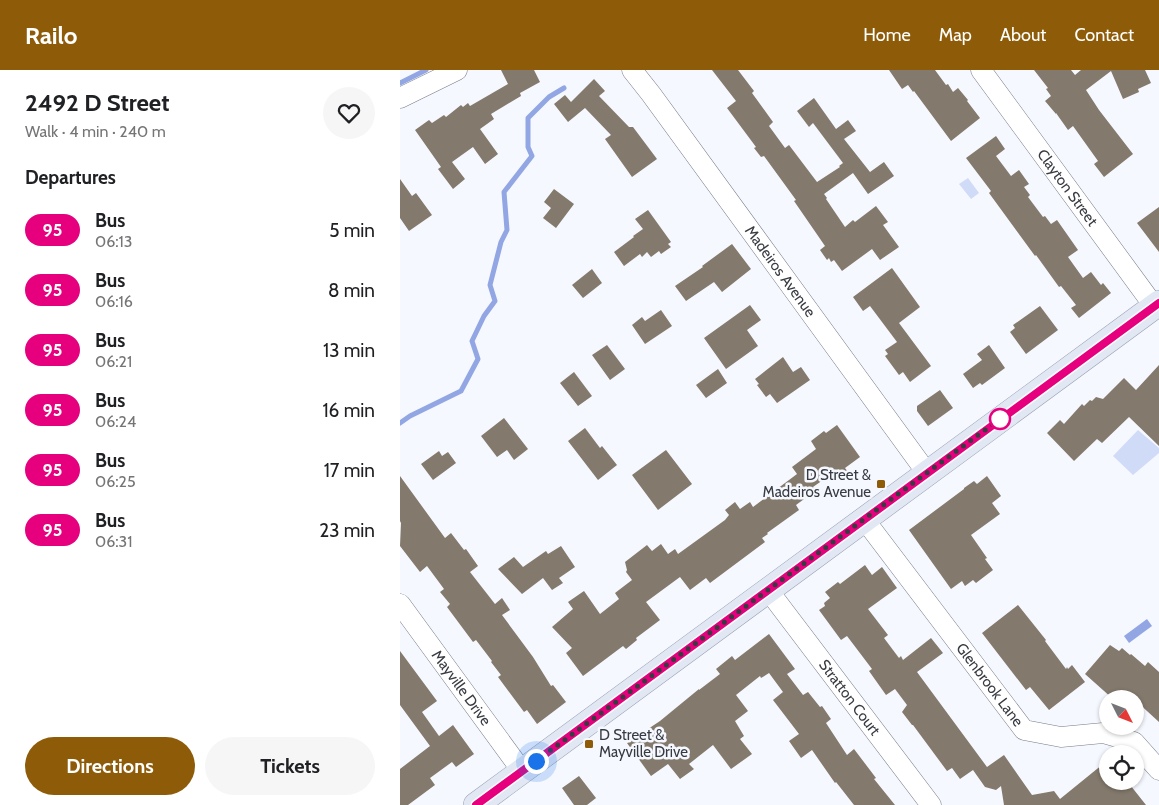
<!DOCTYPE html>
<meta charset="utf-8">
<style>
:root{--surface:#fff;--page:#f6f6f6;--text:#202124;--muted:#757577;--accent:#8e5c08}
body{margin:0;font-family:Cabin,sans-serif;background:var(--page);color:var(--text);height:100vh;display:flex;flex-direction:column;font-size:19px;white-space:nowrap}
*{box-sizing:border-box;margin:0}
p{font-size:16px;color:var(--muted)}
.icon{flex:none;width:28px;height:28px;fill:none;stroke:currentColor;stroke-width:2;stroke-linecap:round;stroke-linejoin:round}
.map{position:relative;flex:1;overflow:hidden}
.sheet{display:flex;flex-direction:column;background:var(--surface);width:400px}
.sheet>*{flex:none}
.badge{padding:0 10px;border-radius:16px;font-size:18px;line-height:32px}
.needle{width:32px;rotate:132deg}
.tools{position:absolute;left:699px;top:620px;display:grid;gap:10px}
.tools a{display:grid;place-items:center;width:45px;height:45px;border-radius:50%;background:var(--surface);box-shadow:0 1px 4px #0004;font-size:25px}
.you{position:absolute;width:25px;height:25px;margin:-12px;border:4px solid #fff;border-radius:50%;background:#1a73e8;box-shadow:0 0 0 8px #1a73e833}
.map>.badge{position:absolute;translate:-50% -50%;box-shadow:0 0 0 2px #fff}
h2{padding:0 25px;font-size:19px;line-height:45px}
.round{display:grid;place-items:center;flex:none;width:52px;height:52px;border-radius:26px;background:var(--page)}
.head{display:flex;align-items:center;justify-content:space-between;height:85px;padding:0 25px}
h1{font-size:24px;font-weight:700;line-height:38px}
.button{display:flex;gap:10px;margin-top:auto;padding:10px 25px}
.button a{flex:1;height:58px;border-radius:30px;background:var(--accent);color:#fff;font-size:20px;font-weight:700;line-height:58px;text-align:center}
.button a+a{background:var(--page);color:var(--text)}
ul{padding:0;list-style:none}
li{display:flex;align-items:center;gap:15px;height:60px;padding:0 25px}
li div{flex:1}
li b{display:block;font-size:19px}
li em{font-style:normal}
li .badge{min-width:55px;font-weight:700;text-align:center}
header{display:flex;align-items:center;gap:30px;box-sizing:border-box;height:70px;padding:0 25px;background:var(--accent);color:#fff}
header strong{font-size:24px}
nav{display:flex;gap:28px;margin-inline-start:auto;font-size:18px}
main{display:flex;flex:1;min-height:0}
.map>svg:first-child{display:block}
.green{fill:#d0dbf8}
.water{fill:#92a6e4}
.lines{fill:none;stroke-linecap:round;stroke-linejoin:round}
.stream{stroke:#92a6e4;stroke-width:5}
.building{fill:#83796c}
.minor-casing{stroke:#767b89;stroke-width:21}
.major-casing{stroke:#9aa0b1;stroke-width:26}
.minor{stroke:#fff;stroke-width:20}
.major{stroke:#e2e7f4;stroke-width:25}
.line-casing{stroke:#fff;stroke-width:11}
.line{stroke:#e6007e;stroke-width:8}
.walk{stroke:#383b41;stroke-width:5;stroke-dasharray:0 9}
.stop-dot{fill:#fff;stroke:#e6007e;stroke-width:2.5}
.poi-dot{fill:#8e5c08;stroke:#f6f8ff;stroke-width:2}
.labels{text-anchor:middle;stroke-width:5;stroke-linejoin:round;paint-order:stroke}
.street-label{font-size:15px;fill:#383b41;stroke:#f6f8ff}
.poi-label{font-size:15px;fill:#383b41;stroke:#f6f8ff;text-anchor:end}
</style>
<header>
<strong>Railo</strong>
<nav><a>Home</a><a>Map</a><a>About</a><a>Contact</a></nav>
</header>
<main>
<section class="sheet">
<div class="head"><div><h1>2492 D Street</h1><p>Walk · 4 min · 240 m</p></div><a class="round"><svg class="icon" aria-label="heart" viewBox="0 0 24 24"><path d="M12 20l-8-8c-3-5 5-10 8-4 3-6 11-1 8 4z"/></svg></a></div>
<h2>Departures</h2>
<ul>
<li><span class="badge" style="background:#e6007e;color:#fff">95</span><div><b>Bus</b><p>06:13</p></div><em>5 min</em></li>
<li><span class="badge" style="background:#e6007e;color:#fff">95</span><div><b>Bus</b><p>06:16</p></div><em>8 min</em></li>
<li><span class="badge" style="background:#e6007e;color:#fff">95</span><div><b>Bus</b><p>06:21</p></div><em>13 min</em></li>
<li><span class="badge" style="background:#e6007e;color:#fff">95</span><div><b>Bus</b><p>06:24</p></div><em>16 min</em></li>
<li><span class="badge" style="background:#e6007e;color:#fff">95</span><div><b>Bus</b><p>06:25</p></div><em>17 min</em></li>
<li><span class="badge" style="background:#e6007e;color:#fff">95</span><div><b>Bus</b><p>06:31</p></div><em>23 min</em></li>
</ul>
<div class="button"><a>Directions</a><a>Tickets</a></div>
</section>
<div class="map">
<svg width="759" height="735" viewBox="0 0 759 735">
<rect width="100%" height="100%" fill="#f6f8ff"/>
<path class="green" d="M568,108l11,15 -8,6 -12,-15z
M738,360l21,18v5l-26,22 -20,-19z"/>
<path class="water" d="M747,549l5,7 -23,17 -5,-7z"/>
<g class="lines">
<path class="stream" d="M0,13l26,-13
M0,353l10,-7 51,-25 17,-32 -6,-18 12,-25 11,-15 -5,-16 11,-43 6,-12 -3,-38 28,-36 -4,-9v-29l21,-21 15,-9"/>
</g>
<path class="building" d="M101,0h33l6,12 -20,11 1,3 -30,18 3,5 -14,10 18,25 -13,10 -12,-17 -21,15 13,17 -12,10 -15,-20 3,-2 -26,-37 14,-10 3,3 12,-8 2,2 15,-12 2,2 5,-4 2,3 38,-22z
M312,0h26l16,21 -2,2 21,29 -4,4 16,22 4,-3 28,37 23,-15 -1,-1 4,-3 -30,-40 -4,4 -12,-16 17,-13 22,31 12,-9 8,11 -12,8 26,33 14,-10 10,14 -26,18 -15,-21 -29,21 3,4 -1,1 19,28 8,-7 2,2 21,-16 12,16 -5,3 16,22 -19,13 -8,-11 -30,22 -8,-11 -3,2 -2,-4 -2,2 -7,-10 5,-4 -31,-45 2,-1 -32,-44 -3,1 -7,-9 2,-1 -29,-39 9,-7z
M489,0h46l11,15 2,-1 5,8 5,-4 10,12 -1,1 13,17 -29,23 -37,-50 -1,1 -5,-7 -6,4z
M634,0h37l4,5 6,-5h64l6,13 -13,6 1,3 -16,7 -12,-28 -25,19 13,20 34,44 -29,23 -10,-13 4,-3 -25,-35 -5,4 -12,-17v1l-11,-13 6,-5 -5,-7 2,-1z
M194,9l11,12 -6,5 30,31h4l24,32 -25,18 -27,-38 6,-4 -26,-27 -17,14 -14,-18 11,-9 6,7z
M596,66l9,13 -9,7 15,20 8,-6 10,14 -5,3 6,8 -2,2 15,20 2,-1 6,8 6,-4 21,30 -10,7 15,21 8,-6 10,13 2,-2 8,10 -32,25 -8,-10 5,-3 -15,-19 -2,1 -23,-32 -1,1 -46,-63 2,-2 -25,-33z
M0,109l12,17 4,-3 16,22 -23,16 -9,-13z
M154,119l20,15 -18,24 -13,-10 8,-10 -7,-6z
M759,137v45l-22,-29z
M248,140l23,32 -3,2 3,3 -10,7 -2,-3 -8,6 -4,-5 -5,5 -2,-3 -16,12 -10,-14 20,-15 -1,-1 10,-7 -8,-10z
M332,174l19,25 -29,23 -8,-10 -28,19 -11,-15 28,-19 -1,-1z
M492,198l28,39 -21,16 32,43 -21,16 -7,-10 -4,3 -14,-19 3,-2 -3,-4 12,-8 -27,-36 -7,5 -10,-14z
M192,199l10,14 -19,15 -11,-13z
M350,235l11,15 -14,10 11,16 -32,23 -22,-31z
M640,236l18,24 -32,24 -16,-22 5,-4 -2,-3z
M261,240l11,16 -27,18 -13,-19 10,-8 3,4z
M207,275l18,24 -15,11 -18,-25z
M589,275l16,23 -23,17 -2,-2 -7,5 -10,-14 19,-14 -5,-6z
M383,287l10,15 8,-5 9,13 -33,23 -7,-9 -4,3 -9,-12 2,-1 -4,-5z
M759,295v81l-30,-29 -27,26 -5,-4 -23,22 -27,-28 13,-13 4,4 18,-20 2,2 6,-6 2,1 4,-4 7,2 21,-21 12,12z
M318,299l9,14 -21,15 -10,-13z
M174,302l18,24 -14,10 -18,-23z
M540,320l13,18 -25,18 -11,-15v-5z
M104,348l24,31 -14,11 -7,-10 -10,7 -16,-21z
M437,355l23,32 -15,11 3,4 -10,7 -5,-6 -20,14 2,4 -19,14 3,5 -32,23 1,1 -6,4 3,4 -55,41 -4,-5 -16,12 -10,-13 -34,25 14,18 -24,18 1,2 -11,9 -3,-3 -40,30 -17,-23 6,-5 -20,-21 21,-18 -5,-7 16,-11 16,23 19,-15 -4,-6 17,-13 -6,-8 1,-2 -2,-8 22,-17 5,6 9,-7 7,10 7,-5 3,5 47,-34 4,-5 -4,-5 10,-8 5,7 10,-7 3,5 44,-33 -5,-7 24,-18 -5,-8 13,-10 2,2z
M185,358l15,20 2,-2 15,19 -19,15 -30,-39z
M266,380l26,34 -34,26 -26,-35z
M39,381l3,5 6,-4 8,11 -23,17 -12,-16z
M0,406l45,62 6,-5 13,17 2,-1 12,17 -8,6 25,32 7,-6 8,12 -8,5 31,42 18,29 2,-1 13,17 -29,22 -10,-14 -3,2 -26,-35 3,-2 -10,-13 1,-1 -16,-21 -3,2 -26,-35 3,-3 -10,-12 4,-3 -17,-23 -7,6 -20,-26 1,-23 -1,-2z
M587,406l14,20 -9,7 8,11 -29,21 16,23 -2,1 8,11 -17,13 -3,-3 -8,6 -3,-5 -11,8 -42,-59 55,-41v-1l10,-7 3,3z
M161,476l14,21 -16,11 4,5 -11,7 -9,-12 -21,16 -24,-25 16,-12 9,10 23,-16 2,3z
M465,495l7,10 10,-8 15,21 -29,21 20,26 -4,3 15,20 2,-2 2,4 28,-22 12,15 -26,19 70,95 17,-12 28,40 22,-4 6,8 48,-39v21h19l19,24h-142l-3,-19 -5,4 -11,-3 -12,-17 -13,9 -8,-11 -5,3 -34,-46h-1l-10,-13 5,-7 -12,-16 -9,6 -17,-24 3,-2 -25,-33 -6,4 -22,-30 6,-4 -1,-3 6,-5 -5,-6 13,-10 2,2z
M618,535l28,35 -1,1 21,28 1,-2 1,2 4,-4 13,17 -36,28 -19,-23 -4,3 -44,-57z
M369,564l26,35 -8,5 16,21 5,-3 12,15 2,-1 9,13 -5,4 21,32 7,-6 22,29 -2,1 21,26h-41l-18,-23 -1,1 -23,-33 -11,8 -12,-17 10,-7 -26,-34 10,-8 -14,-19 -8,5 -1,-2 -24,19 12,16 -13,10 9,15 -4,3 12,15 -21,15 -18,-24 -24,19 5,5 -14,10 -12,-15 -17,12 -24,-33 33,-22 39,-32v1l21,-16 -4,-5 16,-13 3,4z
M710,575l9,6 3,-3 8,7 1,-1 14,12 3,-4 11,10v50l-24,-22v-1h-22l-28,-25z
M0,581l37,50 -15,11 17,24 14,-11 21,29 -18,13 -4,-5 -22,16 5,7 -27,20h-8v-36l30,-23 -30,-41z
M179,706l17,22 -9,7h-13l-12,-17z"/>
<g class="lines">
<g class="minor-casing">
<g id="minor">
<path id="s1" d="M232,0l19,24 276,379"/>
<path id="s2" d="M581,0l173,236"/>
<path d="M0,28l57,-28"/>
<path id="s3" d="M464,449l160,211 37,7 42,-4 31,9 25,28"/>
<path id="s4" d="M368,520l163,215"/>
<path id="s5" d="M0,534l122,167"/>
</g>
</g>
<g class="major-casing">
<path id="major" d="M76,735l683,-502"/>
</g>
<use href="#minor" class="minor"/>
<use href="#major" class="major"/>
</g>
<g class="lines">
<g class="line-casing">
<path id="line" d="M76,735l683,-502"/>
</g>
<use href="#line" class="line"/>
<path class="walk" d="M136,691l464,-342"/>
</g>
<circle class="stop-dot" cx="600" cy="349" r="10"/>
<g class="poi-dot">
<rect x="476" y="409" width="10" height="10" rx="2.5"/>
<rect x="184" y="669" width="10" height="10" rx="2.5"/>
</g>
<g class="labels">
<g class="street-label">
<text dy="5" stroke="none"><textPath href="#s2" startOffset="146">Clayton Street</textPath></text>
<text dy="5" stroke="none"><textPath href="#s1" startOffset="250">Madeiros Avenue</textPath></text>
<text dy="5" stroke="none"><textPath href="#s3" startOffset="208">Glenbrook Lane</textPath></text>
<text dy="5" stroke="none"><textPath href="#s5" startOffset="104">Mayville Drive</textPath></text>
<text dy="5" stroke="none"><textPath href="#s4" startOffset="135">Stratton Court</textPath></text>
</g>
<g class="poi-label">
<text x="471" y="410">D Street &amp;<tspan x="471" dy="17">Madeiros Avenue</tspan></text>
<text x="199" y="670" text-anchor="start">D Street &amp;<tspan x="199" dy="17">Mayville Drive</tspan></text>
</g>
</g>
</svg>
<div class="tools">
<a><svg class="needle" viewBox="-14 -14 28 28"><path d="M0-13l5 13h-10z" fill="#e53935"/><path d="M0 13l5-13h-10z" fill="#757577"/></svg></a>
<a><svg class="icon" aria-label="locate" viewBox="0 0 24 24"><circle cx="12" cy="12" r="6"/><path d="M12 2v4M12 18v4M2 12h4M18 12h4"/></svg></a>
</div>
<div class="you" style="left:136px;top:691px"></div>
</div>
</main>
